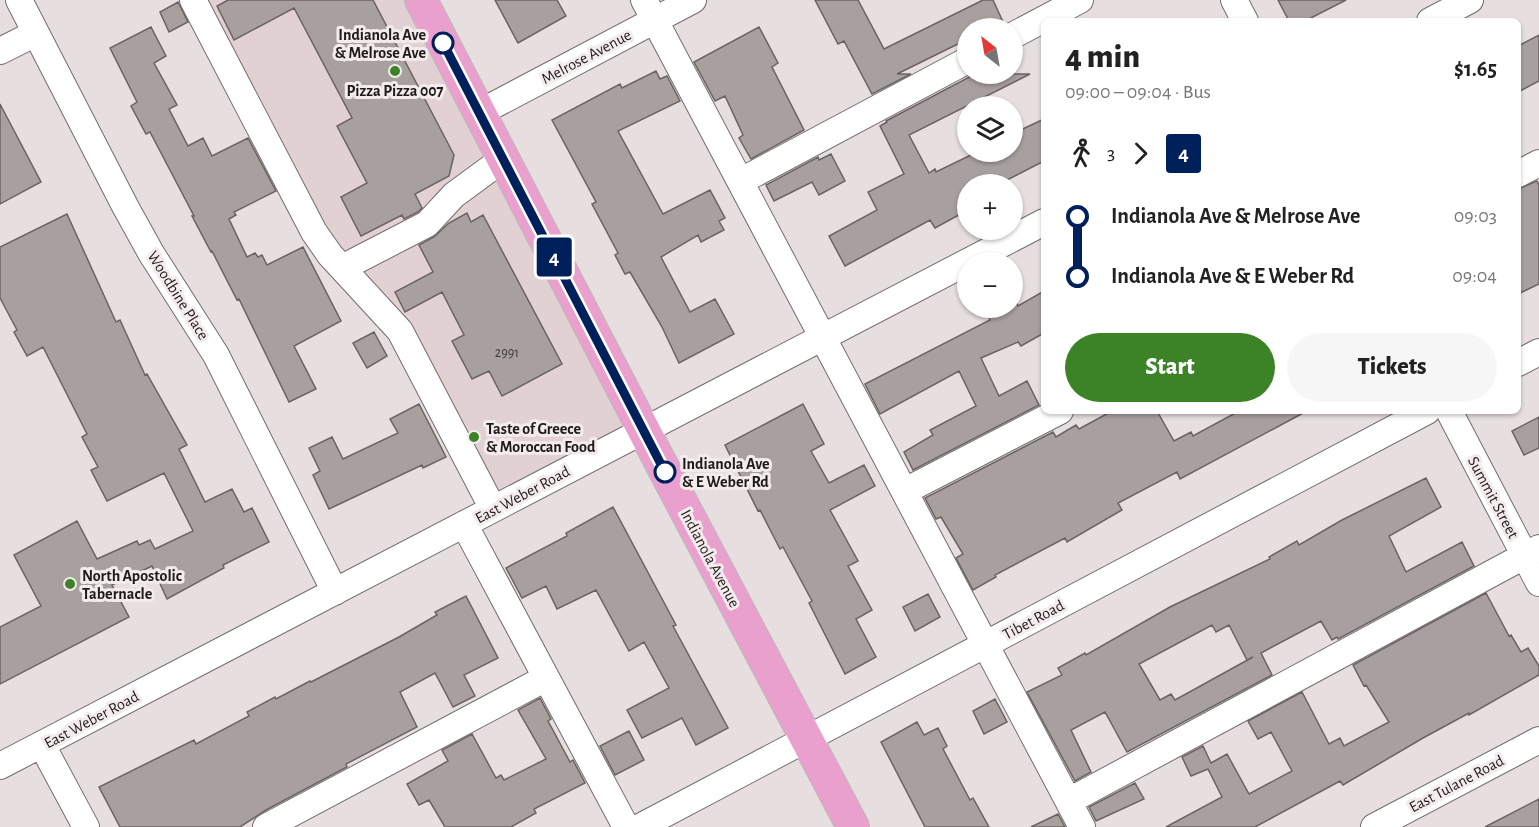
<!DOCTYPE html>
<meta charset="utf-8">
<style>
:root{--surface:#fff;--page:#f6f6f6;--text:#222;--muted:#767676;--accent:#3c8328}
body{margin:0;font-family:"Alegreya Sans",sans-serif;background:var(--page);color:var(--text);height:100vh;display:flex;flex-direction:column;font-size:22px;white-space:nowrap}
*{box-sizing:border-box;margin:0}
p{font-size:20px;color:var(--muted)}
.icon{flex:none;width:33px;height:33px;fill:none;stroke:currentColor;stroke-width:2;stroke-linecap:round;stroke-linejoin:round}
.map{position:relative;flex:1;overflow:hidden}
.details{position:absolute;left:1041px;top:18px;width:480px;height:396px;display:flex;flex-direction:column;background:var(--surface);border-radius:9px;box-shadow:0 2px 4px #0004}
.details>*{flex:none}
.badge{padding:0 12px;border-radius:4px;font-size:21px;line-height:39px}
.needle{width:39px;rotate:329deg}
.fabs{position:absolute;left:957px;top:18px;display:grid;gap:12px}
.fabs a{display:grid;place-items:center;width:66px;height:66px;border-radius:50%;background:var(--surface);box-shadow:0 2px 4px #0004;font-size:30px}
.map>.badge{position:absolute;translate:-50% -50%;box-shadow:0 0 0 3px #fff}
.legs{display:flex;align-items:center;gap:9px;height:66px;padding:0 24px;font-size:20px}
.legs p{margin-inline-start:auto}
.head{display:flex;align-items:center;justify-content:space-between;height:102px;padding:0 24px}
h1{font-size:33px;font-weight:800;line-height:45px}
.button{display:flex;gap:12px;margin-top:auto;padding:12px 24px}
.button a{flex:1;height:69px;border-radius:36px;background:var(--accent);color:#fff;font-size:24px;font-weight:800;line-height:69px;text-align:center}
.button a+a{background:var(--page);color:var(--text)}
ul{padding:0 24px;list-style:none}
li{display:flex;align-items:center;gap:21px;height:60px;font-size:22px}
li i{display:grid;place-items:center;width:9px;height:100%;margin:0 8px;background:currentColor}
li i::after{content:'';width:15px;height:15px;margin:-8px;border:4px solid;border-radius:50%;background:var(--surface)}
li p{margin-inline-start:auto}
li:first-child i{background:linear-gradient(#0000 50%,currentColor 0)}
li:last-child i{background:linear-gradient(currentColor 50%,#0000 0)}
.map>svg:first-child{display:block}
.built{fill:#e2d1d2}
.building{fill:#a8a09e;stroke:#6a6361;stroke-width:1.5;fill-rule:evenodd}
.lines{fill:none;stroke-linecap:round;stroke-linejoin:round}
.minor-casing{stroke:#746c6d;stroke-width:28}
.major-casing{stroke:#bcbbbb;stroke-width:34}
.minor{stroke:#fff;stroke-width:26}
.major{stroke:#e9a0cc;stroke-width:32}
.line-1-casing{stroke:#fff;stroke-width:14}
.line-1{stroke:#00205b;stroke-width:9}
.stop-1-dot{fill:#fff;stroke:#00205b;stroke-width:3}
.poi-dot{fill:#3c8328;stroke:#f4ebec;stroke-width:2}
.labels{text-anchor:middle;stroke-width:6;stroke-linejoin:round;paint-order:stroke}
.number-label{font-size:14px;fill:#403c3c}
.stop-label{font-size:16px;font-weight:bold;fill:#1e1b1b;stroke:#f4ebec;text-anchor:end}
.street-label{font-size:16px;fill:#1e1b1b;stroke:#f4ebec}
.poi-label{font-size:16px;font-weight:bold;fill:#1e1b1b;stroke:#f4ebec;text-anchor:start}
</style>
<div class="map">
<svg width="1539" height="827" viewBox="0 0 1539 827">
<rect width="100%" height="100%" fill="#e6dedf"/>
<path class="built" d="M196,0h224l223,430 -150,79 -86,-166 -77,-88z"/>
<path class="building" d="M228,0h145l81,155 -5,21 -34,18 7,14 -4,4 -14,7 -2,-4 -41,21 -20,-39 26,-14 -30,-57 15,-8 -58,-110 -60,32 -17,-34z
M495,0h62l9,16 -48,27z
M815,0h43l26,49 99,-49h10l11,24 -5,4h-31v11l-71,35h14l-39,20 -28,-53 -6,3z
M1278,0h68l-41,21h-16z
M178,2l10,20 -19,10 -9,-20z
M151,27l15,29 -12,7 23,42 -8,4 19,37 15,-8 9,18 36,-18 28,53 -42,21 2,3 -7,4 18,38 8,-4 3,4 4,-2 5,10 36,-18 38,74 -47,25 22,43 -27,13 -50,-103 -2,1 -25,-49 -1,1 -19,-36h2l-44,-84 -4,2 -15,-28 6,-4 -27,-54z
M759,27l19,36 -6,4 32,63 -53,29 -12,-21 4,-3 -18,-39 -10,5 -21,-39z
M1539,35v46l-21,11v-46z
M656,71l4,8 7,-3 13,25 -62,30 45,83 47,-24 15,28 -6,3 5,9 -23,12 -3,-7 -37,22 29,55 25,-13 19,35 -55,29 -17,-36 -32,-55 -5,2 -10,-19 3,-2 -26,-49 4,-2 -44,-82 68,-36 2,4z
M975,74h55l-121,61 20,38 6,-4 1,3 41,-20h35v-18l32,-15v42l-45,23h-31v26l-33,18 -5,-8 -85,46 -16,-30 48,-26 -9,-18 36,-18 -24,-48 7,-4 -1,-1z
M0,104l41,78 -41,22z
M831,154l14,27 -26,14 -7,-13 -38,19 -8,-16 52,-28 1,3z
M1537,181l2,4v99l-21,10v-105z
M467,213l4,9 12,-7 79,149 -60,32 -13,-25 -17,8 -20,-38 12,-6 -22,-43 -37,20 -10,-20 38,-20 -14,-27 15,-8 15,-14z
M67,214l49,108 4,-2 25,55 2,-1 40,71 -8,4 26,53 27,-13 12,23 8,-4 17,34 -46,23 1,3 -57,31 -15,-33 -40,19 17,32 -129,67v-57l41,-21 -27,-51 63,-34 20,38 40,-18 2,4 11,-5 5,9 38,-18 -29,-58 -57,28 -16,-31 7,-3 -16,-30 5,-3 -44,-87 -16,9 -13,-24 3,-2 -17,-32v-51z
M1044,291v42l-23,13 -3,-4 -37,16 18,38 28,-15 12,24 -126,65 -9,-18 29,-17 -3,-5 46,-24 -17,-35 -79,43 -15,-30 125,-64 -2,-4 17,-8h7v-5l4,-2 2,5z
M374,332l13,24 -20,12 -14,-25z
M419,404l27,53 -23,11 -1,-3 -93,44 -16,-34 7,-4 -11,-23 23,-11 11,22 55,-26 -8,-14z
M803,404l21,40 -13,7 18,32 35,-18 11,21 -45,24 28,51 -10,5 24,44 -16,9 20,38 -31,17 -36,-71 3,-2 -29,-54 -3,2 -20,-39 -2,1 -33,-66z
M1112,411h45l17,30 17,-9 2,4 46,-25h68l-127,68 -3,-7 -59,31 4,7 -55,32 -2,-4 -70,37 1,2 -23,13 -17,-32 7,-4 -22,-37 -5,2 -11,-21 128,-66 3,5 20,-12 3,4z
M1539,417v31l-15,7 -12,-24z
M1426,478l15,29 -52,29 17,36 56,-30 12,24 -136,73 -1,-2 -5,3 -11,-19 -60,32 11,22 -145,77 -22,-40 -34,18 20,42 -16,9 -48,-89 35,-17 -4,-7 27,-15 1,2 84,-48 100,-48 -1,-2 28,-16 2,4 43,-25zM1212,625l4,7 13,-7 18,35 6,-3 -78,43 -4,-6 -11,6 -21,-36z
M613,507l63,118 -3,1 55,102 -32,17 -14,-27 -40,20 -15,-28 42,-22 -25,-46 -15,9 -33,-61 -39,19 -11,-23 -24,12 -16,-30 61,-32 -1,-3z
M1486,593l23,43 2,-1 10,17 7,-4 11,18v9l-70,40v-2l-46,25 -80,47 -3,-4 -85,46h-89l56,-30 -14,-28 -17,7 -9,-19 21,-11 8,17 16,-9 22,40 43,-23 -21,-39 -13,7 -10,-18 54,-29 27,52 11,-6 4,8 45,-24 -23,-37 -2,1 -11,-21z
M928,594l12,23 -25,14 -12,-24z
M466,596l32,62 -34,17 11,21 -22,11 -18,-34 -35,19 17,35 -71,37 1,3 -81,43 -26,17h-120l-21,-40 95,-47 2,4 53,-28 -2,-4 28,-15 1,2 34,-18 1,1 88,-45 38,-22 -2,-3z
M540,698l11,21 -3,2 22,41 3,-2 12,23 -51,26 2,4 -25,14h-66l-16,-27 -10,5 -12,-21 41,-23 -6,-11 30,-16 24,44 5,-3 3,5 42,-21 -28,-49z
M995,699l12,23 -23,12 -11,-23z
M917,722l7,13 14,-7 9,18 -4,3 27,51 3,-2 16,29h-64l-44,-85z
M629,731l15,29 -29,15 -15,-29z
M1135,783l9,16 -48,22 -7,-14z
M1539,799v28h-54z
M1058,814l7,13h-34z"/>
<g class="lines">
<g class="minor-casing">
<path id="minor" d="M19,0l106,206 26,47 65,102 119,237
M193,0l121,232 16,23 70,76 93,178
M644,0l438,827
M1234,0l11,21
M1430,21l40,-21
M1012,36l68,-36
M0,51l36,-18
M479,113l214,-113
M1518,174l21,-11
M741,181l227,-121
M342,268l85,-44 27,-29 49,-36
M1518,363l21,-11
M1449,411l90,172
M905,491l155,-80
M464,524l162,303
M42,745l44,82
M0,766l1044,-544
M1069,801l470,-253
M266,827l280,-149
M640,827l787,-416
M1374,827l165,-87"/>
</g>
<g class="major-casing">
<path id="major" d="M421,0l246,475 186,352"/>
</g>
<use href="#minor" class="minor"/>
<use href="#major" class="major"/>
</g>
<g class="lines">
<g class="line-1-casing">
<path id="line-1" d="M443,43l222,429"/>
</g>
<use href="#line-1" class="line-1"/>
</g>
<g class="stop-1-dot">
<circle cx="443" cy="43" r="10"/>
<circle cx="665" cy="472" r="10"/>
</g>
<g class="poi-dot">
<circle cx="395" cy="71" r="6"/>
<circle cx="474" cy="437" r="6"/>
<circle cx="70" cy="584" r="6"/>
</g>
<g class="labels">
<g class="number-label">
<text x="507" y="357">2991</text>
</g>
<g class="stop-label">
<text x="426" y="40">Indianola Ave<tspan x="426" dy="18">&amp; Melrose Ave</tspan></text>
<text x="682" y="469" text-anchor="start">Indianola Ave<tspan x="682" dy="18">&amp; E Weber Rd</tspan></text>
</g>
<g class="street-label">
<text transform="translate(586 56) rotate(-28)" y="6">Melrose Avenue</text>
<text transform="translate(179 295) rotate(58)" y="6">Woodbine Place</text>
<text transform="translate(522 494) rotate(-28)" y="6">East Weber Road</text>
<text transform="translate(1494 497) rotate(62)" y="6">Summit Street</text>
<text transform="translate(711 558) rotate(62)" y="6">Indianola Avenue</text>
<text transform="translate(1033 619) rotate(-28)" y="6">Tibet Road</text>
<text transform="translate(91 719) rotate(-28)" y="6">East Weber Road</text>
<text transform="translate(1456 783) rotate(-28)" y="6">East Tulane Road</text>
</g>
<g class="poi-label">
<text x="395" y="96" text-anchor="middle">Pizza Pizza 007</text>
<text x="486" y="434">Taste of Greece<tspan x="486" dy="18">&amp; Moroccan Food</tspan></text>
<text x="82" y="581">North Apostolic<tspan x="82" dy="18">Tabernacle</tspan></text>
</g>
</g>
</svg>
<div class="fabs">
<a><svg class="needle" viewBox="-14 -14 28 28"><path d="M0-13l5 13h-10z" fill="#e53935"/><path d="M0 13l5-13h-10z" fill="#767676"/></svg></a>
<a><svg class="icon" aria-label="layers" viewBox="0 0 24 24"><path d="M12 4l9 5-9 5-9-5zM3 14l9 5 9-5"/></svg></a>
<a>+</a>
<a>−</a>
</div>
<b class="badge" style="left:554px;top:257px;background:#00205b;color:#fff">4</b>
<section class="details">
<div class="head"><div><h1>4 min</h1><p>09:00 – 09:04 · Bus</p></div><b>$1.65</b></div>
<div class="legs"><svg class="icon" aria-label="walk" viewBox="0 0 24 24"><circle cx="13" cy="4" r="2"/><path d="M13 8l-2 6 4 7M11 14l-3 7M7 12l3-4h3l4 4"/></svg>3<svg class="icon" aria-label="forward" viewBox="0 0 24 24"><path d="M9 5l7 7-7 7"/></svg><b class="badge" style="background:#00205b;color:#fff">4</b></div>
<ul>
<li><i style="color:#00205b"></i><b>Indianola Ave &amp; Melrose Ave</b><p>09:03</p></li>
<li><i style="color:#00205b"></i><b>Indianola Ave &amp; E Weber Rd</b><p>09:04</p></li>
</ul>
<div class="button"><a>Start</a><a>Tickets</a></div>
</section>
</div>
